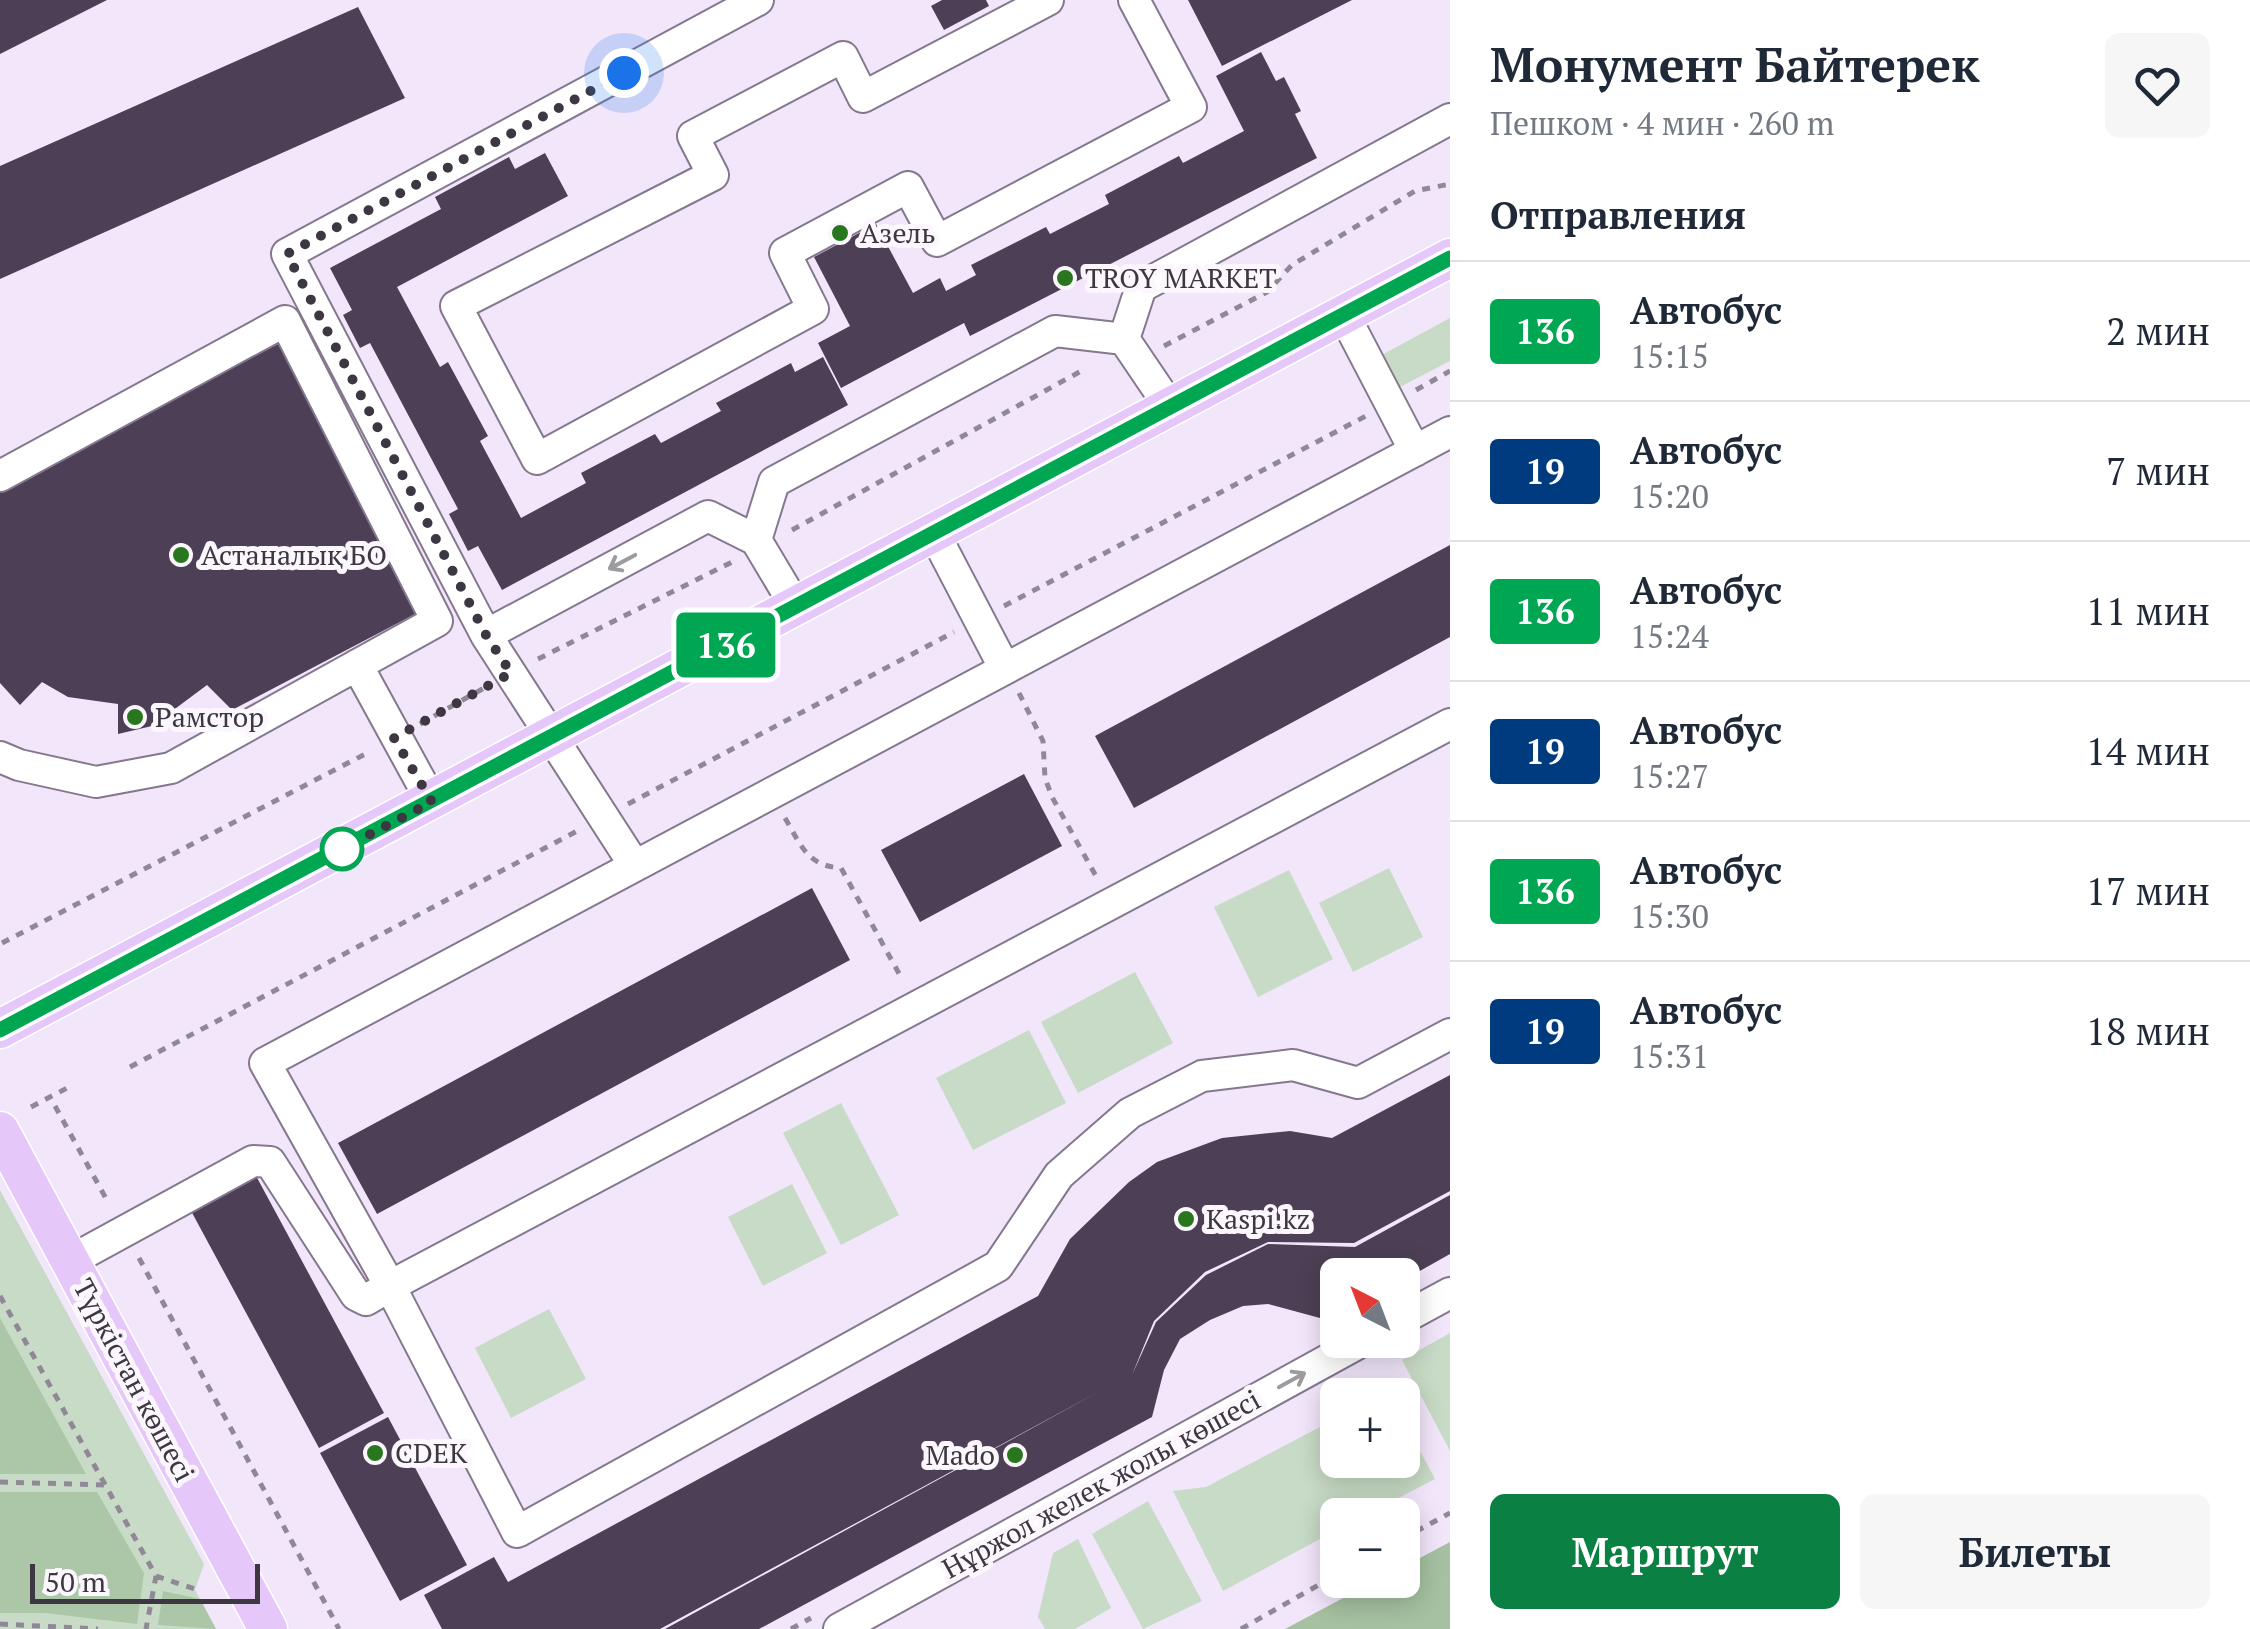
<!DOCTYPE html>
<html lang="ru">
<meta charset="utf-8">
<style>
:root{--surface:#fff;--page:#f6f6f7;--text:#1f2937;--muted:#747a83;--line:#e0e1e3;--accent:#0b8043}
body{margin:0;font-family:"PT Serif",serif;background:var(--page);color:var(--text);height:100vh;display:flex;flex-direction:column;font-size:38px;white-space:nowrap}
*{box-sizing:border-box;margin:0}
p{font-size:32px;color:var(--muted)}
.icon{flex:none;width:55px;height:55px;fill:none;stroke:currentColor;stroke-width:2;stroke-linecap:round;stroke-linejoin:round}
.map{position:relative;flex:1;overflow:hidden}
.sheet{display:flex;flex-direction:column;background:var(--surface);width:800px}
.sheet>*{flex:none}
.badge{padding:0 20px;border-radius:8px;font-size:35px;line-height:65px}
.needle{width:65px;rotate:318deg}
.fabs{position:absolute;left:1320px;top:1258px;display:grid;gap:20px}
.fabs a{display:grid;place-items:center;width:100px;height:100px;border-radius:15px;background:var(--surface);box-shadow:0 5px 25px #0003;font-size:50px}
.scale{position:absolute;left:30px;bottom:25px;width:230px;box-sizing:border-box;padding-left:10px;border:5px solid #3d3741;border-top:0;font-size:28px;line-height:35px;white-space:nowrap;color:#3d3741;-webkit-text-stroke:8px #fbf7fd;paint-order:stroke}
.you{position:absolute;width:50px;height:50px;margin:-25px;border:8px solid #fff;border-radius:50%;background:#1a73e8;box-shadow:0 0 0 15px #1a73e833}
.map>.badge{position:absolute;translate:-50% -50%;box-shadow:0 0 0 5px #fff}
h2{padding:0 40px;font-size:38px;line-height:90px}
.round{display:grid;place-items:center;flex:none;width:105px;height:105px;border-radius:15px;background:var(--page)}
.headline{display:flex;align-items:center;justify-content:space-between;height:170px;padding:0 40px}
h1{font-size:48px;font-weight:700;line-height:75px}
.action{display:flex;gap:20px;margin-top:auto;padding:20px 40px}
.action a{flex:1;height:115px;border-radius:15px;background:var(--accent);color:#fff;font-size:40px;font-weight:700;line-height:115px;text-align:center}
.action a+a{background:var(--page);color:var(--text)}
ul{padding:0;list-style:none}
li{display:flex;align-items:center;gap:30px;height:140px;padding:0 40px;border-top:2px solid var(--line)}
li div{flex:1}
li b{display:block;font-size:38px}
li em{font-style:normal}
li .badge{min-width:110px;font-weight:700;text-align:center}
main{display:flex;flex:1;min-height:0}
.map>svg:first-child{display:block}
.green{fill:#c8dbc6}
.forest{fill:#abc7a7}
.water{fill:#a5c1a1}
.building{fill:#4d4056}
.lines{fill:none;stroke-linecap:round;stroke-linejoin:round}
.minor-casing{stroke:#84778e;stroke-width:34}
.major-casing{stroke:#fff;stroke-width:41}
.path{stroke:#918897;stroke-width:5;stroke-dasharray:8 8;stroke-linecap:butt}
.minor{stroke:#fff;stroke-width:30}
.major{stroke:#e6c7fa;stroke-width:38}
.oneway{stroke:#9e9ba0}
.line-casing{stroke:#fff;stroke-width:22}
.line{stroke:#00a651;stroke-width:15}
.walk{stroke:#3d3741;stroke-width:10;stroke-dasharray:0 18}
.poi-dot{fill:#28771f;stroke:#fbf7fd;stroke-width:4}
.stop-dot{fill:#fff;stroke:#00a651;stroke-width:5}
.labels{text-anchor:middle;stroke-width:10;stroke-linejoin:round;paint-order:stroke}
.poi-label{font-size:28px;fill:#3d3741;stroke:#fbf7fd;text-anchor:start}
.street-label{font-size:28px;fill:#3d3741;stroke:#fbf7fd}
</style>
<main>
<div class="map">
<svg width="1450" height="1629" viewBox="0 0 1450 1629">
<rect width="100%" height="100%" fill="#f2e6fb"/>
<path class="green" d="M1450,318v43l-54,28 -18,-32z
M1389,868l34,69 -70,35 -34,-69z
M1289,870l44,89 -75,38 -44,-90z
M1135,972l38,71 -95,50 -37,-71z
M1029,1030l37,73 -93,47 -37,-72z
M841,1103l58,112 -58,30 -58,-112z
M792,1184l35,69 -64,33 -35,-69z
M0,1190l204,374 -9,26 21,39h-216z
M549,1309l37,70 -75,39 -36,-70z
M1450,1333v118l-48,-91z
M1337,1418l1,42h64l1,-41 32,60 -69,36h-28l-1,15 -114,61 -50,-100 33,-4z
M1148,1501l54,100 -59,28 -51,-95z
M1078,1539l33,69 -36,21h-30l-7,-12 15,-64z"/>
<path class="forest" d="M0,1318l86,156h-86z
M0,1492h97l47,81 -7,51 -91,-11h-46z
M163,1591l37,8 16,30 -58,-4z"/>
<path class="water" d="M1450,1542v87h-165l92,-49h25l1,-13z"/>
<path class="building" d="M0,0h107l-107,54z
M942,0h44l3,6 -45,24 -13,-24z
M1188,0h164l-130,66z
M358,7l47,91 -405,181v-113z
M1261,52l15,29 8,-4 17,34 -6,3 22,44 -347,178 -6,-13 -123,65 -23,-45 32,-17 -36,-69 62,-33 37,69 27,-15 6,13 30,-16 -5,-10 75,-38 4,7 59,-30 -4,-9 74,-39 4,7 61,-32 -28,-55z
M545,153l23,43 -171,91 43,80 8,-5 40,74 -8,5 41,77 65,-35 -5,-10 74,-39 6,9 60,-32 -5,-8 75,-40 4,9 28,-15 25,48 -346,185 -24,-44 -10,5 -19,-37 9,-5 -88,-166 -10,5 -17,-33 9,-5 -22,-42 111,-59 -6,-12 74,-40 6,12z
M280,343l139,269 -187,98 -25,-25 -55,41 -34,8v-30l-50,-7 -26,-15 -22,23 -20,-22v-196z
M1450,545v92l-316,171 -39,-72z
M1024,774l38,72 -142,76 -39,-72z
M812,888l38,72 -473,254 -39,-71z
M1450,1075v116l-96,52 -86,-1 -63,30 -51,49 -22,54 24,-53 50,-47 62,-31 87,3 95,-52v59l-48,27v-6h-64v42l-7,4 -63,-17 -25,2 -33,14 -30,19 -16,31 -12,47 -393,212h-94l437,-239 -442,239h-218l-18,-34 70,-38 14,25 530,-286 32,-57 59,-57 28,-20 65,-24 68,-7 42,7z
M255,1174l129,239 -65,35 -129,-239z
M388,1417l79,148 -67,36 -80,-148z"/>
<g class="lines">
<g class="minor-casing">
<path id="minor" d="M1048,0l-185,97 -20,-40 -150,79 20,39 -257,131 81,153 276,-150 -28,-56 123,-66 29,54 254,-134 -57,-107
M1344,315l71,136
M1124,339l17,-52 309,-168
M1450,432l-1185,631 125,223 1060,-562
M0,476l285,-155 152,300 -266,147 -75,14 -77,-17 -19,-8
M934,533l71,136
M756,540l18,-58 281,-151 69,8 46,68
M486,635l222,-119 48,24 40,67
M357,665l75,137
M635,866l-149,-231 -199,-381 471,-254
M70,1261l183,-100 17,1 86,133 10,5 24,-14 127,246 481,-266 61,-91 71,-62 72,-37 91,-11 65,18 92,-49
M1402,1319l48,-26
M839,1629l525,-289"/>
</g>
<g class="major-casing">
<path id="major" d="M0,1029l1450,-771
M0,1131l268,498"/>
</g>
<path class="path" d="M1164,346l103,-54 25,-27 123,-74 35,-7
M1416,390l34,-19
M792,530l291,-160
M1004,606l362,-190
M538,659l196,-98
M1019,693l24,48 2,37 7,19 45,81
M420,724l64,-36
M628,804l326,-172
M785,818c16,27 22,48 56,50l61,111
M2,943l369,-192
M130,1067l449,-237
M55,1106l54,98
M31,1107l38,-20
M139,1258l200,371
M0,1296l156,280 -10,53
M0,1482l105,3
M1402,1539l48,-26
M156,1576l39,13
M0,1624l98,5
M791,1629l20,-11
M1241,1629l97,-55"/>
<use href="#minor" class="minor"/>
<use href="#major" class="major"/>
</g>
<defs><path id="oneway-shaft" d="M-6 0H5M1.5-3L5.5 0L1.5 3" fill="none" stroke-width="1.6" stroke-linecap="round" stroke-linejoin="round" transform="scale(2.5)"/></defs>
<g class="oneway">
<use href="#oneway-shaft" transform="translate(622 562) rotate(152)"/>
<use href="#oneway-shaft" transform="translate(1292 1380) rotate(-29)"/>
</g>
<g class="lines">
<g class="line-casing">
<path id="line" d="M0,1030l1450,-772"/>
</g>
<use href="#line" class="line"/>
<path class="walk" d="M342,849l-10,5 100,-52 -38,-64 117,-65 -25,-38 -199,-381 337,-181"/>
</g>
<g class="poi-dot">
<circle cx="840" cy="233" r="10"/>
<circle cx="1065" cy="278" r="10"/>
<circle cx="181" cy="555" r="10"/>
<circle cx="135" cy="717" r="10"/>
<circle cx="1186" cy="1219" r="10"/>
<circle cx="375" cy="1453" r="10"/>
<circle cx="1015" cy="1455" r="10"/>
</g>
<circle class="stop-dot" cx="342" cy="849" r="20"/>
<g class="labels">
<g class="poi-label">
<text x="860" y="243">Азель</text>
<text x="1085" y="288">TROY MARKET</text>
<text x="201" y="565">Астаналық БО</text>
<text x="155" y="727">Рамстор</text>
<text x="1206" y="1229">Kaspi.kz</text>
<text x="395" y="1463">CDEK</text>
<text x="995" y="1465" text-anchor="end">Mado</text>
</g>
<g class="street-label">
<text transform="translate(134 1380) rotate(62)" y="10">Түркістан көшесі</text>
<text transform="translate(1101 1484) rotate(-29)" y="10">Нұржол желек жолы көшесі</text>
</g>
</g>
</svg>
<div class="fabs">
<a><svg class="needle" viewBox="-14 -14 28 28"><path d="M0-13l5 13h-10z" fill="#e53935"/><path d="M0 13l5-13h-10z" fill="#747a83"/></svg></a>
<a>+</a>
<a>−</a>
</div>
<div class="scale">50 m</div>
<div class="you" style="left:624px;top:73px"></div>
<b class="badge" style="left:726px;top:645px;background:#00a651;color:#fff">136</b>
</div>
<section class="sheet">
<div class="headline"><div><h1>Монумент Байтерек</h1><p>Пешком · 4 мин · 260 m</p></div><a class="round"><svg class="icon" aria-label="heart" viewBox="0 0 24 24"><path d="M12 20l-8-8c-3-5 5-10 8-4 3-6 11-1 8 4z"/></svg></a></div>
<h2>Отправления</h2>
<ul>
<li><span class="badge" style="background:#00a651;color:#fff">136</span><div><b>Автобус</b><p>15:15</p></div><em>2 мин</em></li>
<li><span class="badge" style="background:#003b80;color:#fff">19</span><div><b>Автобус</b><p>15:20</p></div><em>7 мин</em></li>
<li><span class="badge" style="background:#00a651;color:#fff">136</span><div><b>Автобус</b><p>15:24</p></div><em>11 мин</em></li>
<li><span class="badge" style="background:#003b80;color:#fff">19</span><div><b>Автобус</b><p>15:27</p></div><em>14 мин</em></li>
<li><span class="badge" style="background:#00a651;color:#fff">136</span><div><b>Автобус</b><p>15:30</p></div><em>17 мин</em></li>
<li><span class="badge" style="background:#003b80;color:#fff">19</span><div><b>Автобус</b><p>15:31</p></div><em>18 мин</em></li>
</ul>
<div class="action"><a>Маршрут</a><a>Билеты</a></div>
</section>
</main>
